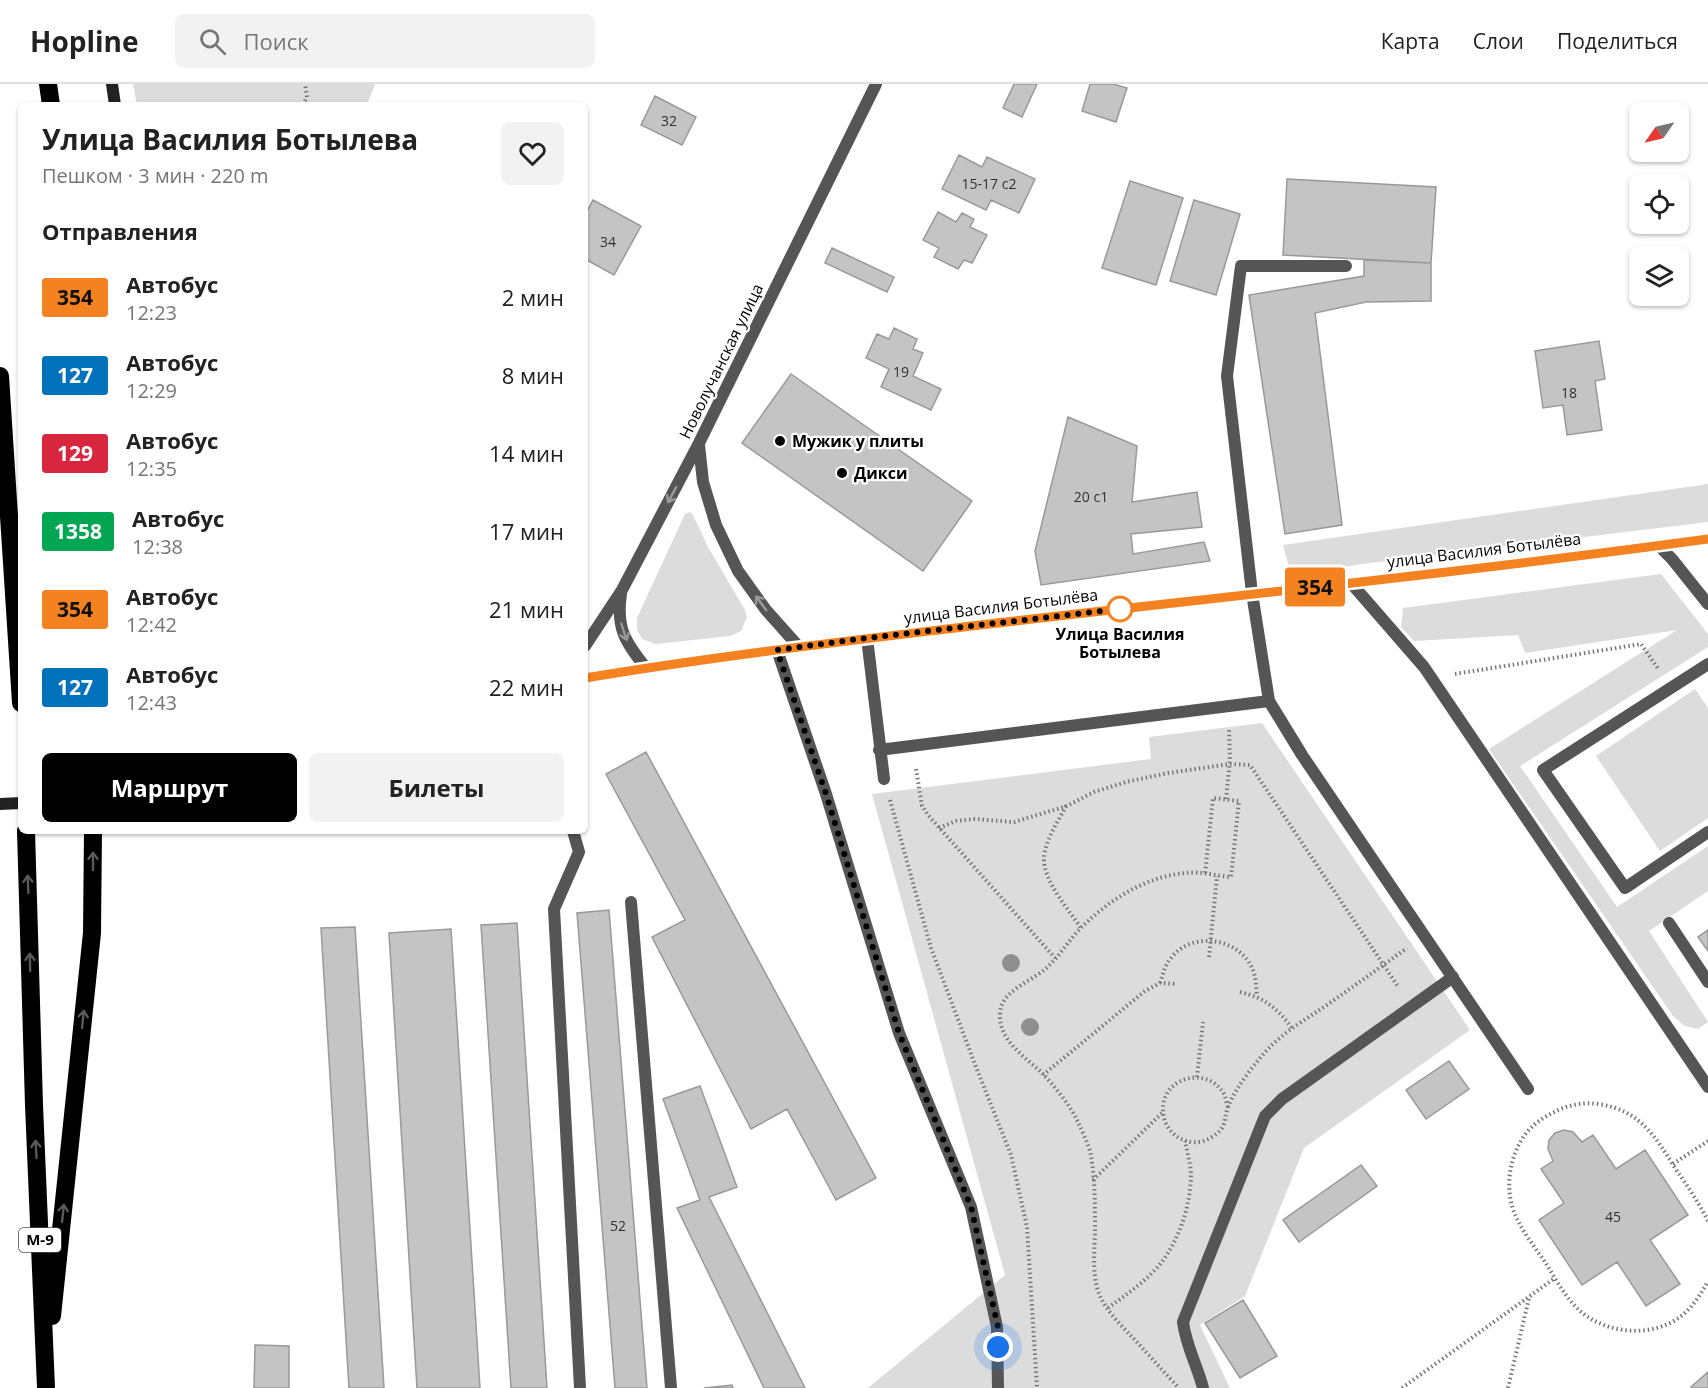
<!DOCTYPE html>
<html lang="ru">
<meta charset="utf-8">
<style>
:root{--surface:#fff;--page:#f2f2f2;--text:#222;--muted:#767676;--line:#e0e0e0;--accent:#000}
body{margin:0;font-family:"Open Sans",sans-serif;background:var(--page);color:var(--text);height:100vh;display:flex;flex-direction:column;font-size:22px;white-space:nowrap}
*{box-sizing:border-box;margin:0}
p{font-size:20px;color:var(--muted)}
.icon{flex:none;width:33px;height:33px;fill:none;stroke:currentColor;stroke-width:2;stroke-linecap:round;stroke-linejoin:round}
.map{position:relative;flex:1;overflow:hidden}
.details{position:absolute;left:18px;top:18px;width:570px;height:732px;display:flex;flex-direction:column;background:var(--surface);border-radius:9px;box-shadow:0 2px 4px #0004}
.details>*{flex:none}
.badge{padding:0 12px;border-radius:4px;font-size:21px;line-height:39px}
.needle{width:39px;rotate:236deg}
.fabs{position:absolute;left:1629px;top:18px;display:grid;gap:12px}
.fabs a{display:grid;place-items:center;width:60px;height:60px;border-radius:9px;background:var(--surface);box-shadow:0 2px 4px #0004;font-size:30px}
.you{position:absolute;width:30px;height:30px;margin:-15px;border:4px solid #fff;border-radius:50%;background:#1a73e8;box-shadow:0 0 0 9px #1a73e833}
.map>.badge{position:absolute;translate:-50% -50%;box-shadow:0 0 0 3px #fff}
h2{padding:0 24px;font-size:22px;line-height:54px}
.round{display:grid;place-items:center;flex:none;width:63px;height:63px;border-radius:9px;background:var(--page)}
.headline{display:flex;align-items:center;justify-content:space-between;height:102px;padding:0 24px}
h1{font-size:28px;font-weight:700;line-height:45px}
.primary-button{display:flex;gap:12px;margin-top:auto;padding:12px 24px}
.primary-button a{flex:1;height:69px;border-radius:9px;background:var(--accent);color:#fff;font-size:24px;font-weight:700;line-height:69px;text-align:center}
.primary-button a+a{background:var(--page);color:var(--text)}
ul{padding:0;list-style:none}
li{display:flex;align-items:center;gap:18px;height:78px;padding:0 24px}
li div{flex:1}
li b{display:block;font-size:22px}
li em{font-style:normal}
li .badge{min-width:66px;font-weight:700;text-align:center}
header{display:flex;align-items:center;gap:36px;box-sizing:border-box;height:84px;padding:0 30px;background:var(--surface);border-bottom:2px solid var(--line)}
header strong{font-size:28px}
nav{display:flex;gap:33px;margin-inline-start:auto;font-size:21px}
.search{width:420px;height:54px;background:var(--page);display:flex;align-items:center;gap:15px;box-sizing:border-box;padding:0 21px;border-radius:9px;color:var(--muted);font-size:22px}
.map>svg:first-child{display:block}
.green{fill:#dcdcdc}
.building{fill:#c4c4c4;stroke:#999;stroke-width:1.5}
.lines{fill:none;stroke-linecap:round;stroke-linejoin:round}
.path{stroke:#777;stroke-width:4;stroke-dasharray:1.5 3;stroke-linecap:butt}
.lane{stroke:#555;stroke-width:12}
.street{stroke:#555;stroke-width:12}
.secondary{stroke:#222;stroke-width:12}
.highway{stroke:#000;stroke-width:18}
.tree{fill:#8f8f8f}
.oneway{stroke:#999}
.oneway2{stroke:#595959}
.line-casing{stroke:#fff;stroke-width:14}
.line{stroke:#f58220;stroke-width:9}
.walk{stroke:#000;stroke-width:6;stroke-dasharray:0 10.8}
.poi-dot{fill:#000;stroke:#fff;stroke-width:2}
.stop-dot{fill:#fff;stroke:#f58220;stroke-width:3}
.labels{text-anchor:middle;stroke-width:4.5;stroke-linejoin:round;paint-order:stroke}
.number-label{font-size:14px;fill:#313131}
.shield{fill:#fff;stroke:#4c4c4c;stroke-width:1.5}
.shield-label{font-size:15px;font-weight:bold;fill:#000}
.street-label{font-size:16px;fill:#000;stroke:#fff}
.poi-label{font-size:16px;font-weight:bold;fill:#000;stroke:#fff;text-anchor:start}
.stop-label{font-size:16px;font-weight:bold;fill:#000;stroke:#fff}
</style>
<header>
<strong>Hopline</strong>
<div class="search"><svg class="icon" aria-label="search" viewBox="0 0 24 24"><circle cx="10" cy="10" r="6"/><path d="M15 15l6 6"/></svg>Поиск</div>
<nav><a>Карта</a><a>Слои</a><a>Поделиться</a></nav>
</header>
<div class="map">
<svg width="1708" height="1304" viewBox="0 0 1708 1304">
<rect width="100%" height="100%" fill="#fff"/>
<path class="green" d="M133,0h242l-8,21h-230z
M1708,400v38l-346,42 -71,11 -8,-30z
M690,428l3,3 15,32 37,63 2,7 -6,14 -11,5 -74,8 -14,-5 -5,-9v-12l48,-104z
M1661,490l47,60v13l-188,119 97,141 91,-61v45l-59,40 59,91 -10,7 -13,-3 -12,-10 -184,-267 188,-119 -152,23 -7,-18 -104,6 -13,-14 2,-19z
M1695,605l13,19v110l-48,33 -64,-95z
M1262,639l208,307 -166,118 -59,148 -45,29 30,63h-362l137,-113 -133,-481 279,-35 -2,-22z"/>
<path class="building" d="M1014,0h23l-15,33 -19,-9z
M1090,0h23l14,4 -11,34 -34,-11z
M655,12l41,21 -14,28 -41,-20z
M959,71l23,12 5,-10 48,22 -16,34 -28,-13 -5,10 -44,-21z
M1287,95l149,8 -5,76 -148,-8z
M1130,97l53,17 -27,87 -54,-17z
M593,116l48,26 -27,49 -29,-16v-44z
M1194,116l46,14 -24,81 -46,-14z
M938,128l18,10 6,-9 12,6 -4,8 17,8 -15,28 -8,-3 -6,9 -24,-12 5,-9 -16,-8z
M832,164l62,29 -7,15 -62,-29z
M1364,176l67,3v38l-65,1 -51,11 27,212 -57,9 -36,-239 115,-19z
M894,244l23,11 -4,10 10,4 -10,23 28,13 -10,21 -50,-23 8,-18 -23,-11 11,-24 12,5z
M1599,257l6,38 -10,2 7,49 -35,5 -4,-30 -20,3 -8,-57z
M791,290l181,127 -49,70 -181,-128z
M1068,333l69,29 -5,56 65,-10 5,35 -71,7 2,20 71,-12 6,19 -169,24 -6,-34z
M646,668l230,426 -40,22 -49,-91 -36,20 -99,-192 33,-17 -79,-146z
M609,826l12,151 26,327h-32l-38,-475z
M517,839l30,465h-36l-30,-463z
M355,843l29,461h-35l-28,-460z
M451,845l29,459h-63l-28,-455z
M1708,846v21l-10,-14z
M1449,977l20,28 -43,30 -20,-29z
M700,1002l37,101 -28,10 96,191h-41l-87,-180 23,-8 -37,-101z
M1564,1046l9,2 9,10 11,-7 23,34 29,-19 43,65 -38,25 30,44 -34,22 -29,-44 -35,23 -43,-65 25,-17 -23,-34 12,-8 -5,-12 1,-9 6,-7z
M1361,1081l16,21 -78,56 -16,-22z
M1243,1216l34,56 -37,22 -35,-55z
M255,1261l34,1v42h-35z
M1708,1288v16h-16l-1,-1z
M732,1301l1,3h-29z"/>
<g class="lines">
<path class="path" d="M303,21l4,-8 -2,-13
M1455,590l186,-30 18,26
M916,685l6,37 6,9 127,143
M1226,715l4,-39 -1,-32
M890,716l41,148 45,119 35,88 16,72 10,161
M1066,722c-8,16 -21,34 -22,52 -1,23 25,52 37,70
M939,744l17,-7 19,-2 39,3 53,-16 27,-14 32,-10 42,-9 62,-9 20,1 149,223
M1209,873l8,-81
M1160,899c3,-9 5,-18 11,-25 20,-26 63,-21 79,6 6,10 6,21 7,32
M1240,908c25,6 37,16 52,36
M1043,991l102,-84 15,-8 16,1
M1197,993l6,-55
M1228,1023c-2,-4 -2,-9 -4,-13 -17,-29 -62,-17 -61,16 0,25 28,41 49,27 16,-10 11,-17 16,-30 6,-17 29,-47 42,-60 15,-15 34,-27 51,-38 29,-20 57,-40 86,-61
M1673,1080l35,-23
M1093,1096l69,-67
M1708,1137c-9,-18 -20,-34 -31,-50 -21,-33 -36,-61 -79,-67 -21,-3 -39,4 -56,15 -29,18 -40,61 -28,93 7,18 20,34 31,50 10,16 20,35 34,48 29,26 79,29 108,1 9,-9 15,-19 21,-30
M1108,1224c16,-12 33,-23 47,-38 23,-25 36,-63 36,-97 -1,-11 -4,-22 -6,-32
M1177,1302c-15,-16 -29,-32 -43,-47 -12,-13 -27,-27 -34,-43 -9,-20 -5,-47 -5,-68 0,-24 0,-49 -4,-72 -2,-12 -9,-24 -13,-34 -8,-17 -23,-35 -35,-48 -17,-17 -45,-33 -43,-61 1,-21 29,-31 44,-43 14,-11 23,-28 36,-41 27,-28 66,-53 106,-56 14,-2 31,3 45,4l8,-76 -26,-3 -8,76
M1402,1304l153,-110
M1508,1304l21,-90"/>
<path class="lane" d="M1346,182h-105l-14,110 25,217 17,108 33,54 226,334
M1659,462l13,13 36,45
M1351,499l73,84 284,420
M867,554l17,141
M777,566l49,144 73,239 72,174 26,120 1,61
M1708,580l-165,106 82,118 83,-56
M879,666l390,-49
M573,747l6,21 -25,57 26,479
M631,818l40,486
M1669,839l39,59
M1203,1304c-6,-23 -17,-42 -20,-66l82,-206 17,-17 171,-122"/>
<path class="street" d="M699,361l4,37 13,43 22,46 28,39 33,37
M621,510c-5,34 4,48 25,74
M585,562l37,-56 77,-147 177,-359"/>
<path class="secondary" d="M112,0l3,21
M585,594c140,-23 282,-39 423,-56 233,-27 467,-52 700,-83
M0,720l21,-1"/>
<path class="highway" d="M48,0l3,21
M0,292l21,327
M26,747l8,274 12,283
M52,1232l40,-383 1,-102"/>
</g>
<g class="tree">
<circle cx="1011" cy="879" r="9"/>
<circle cx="1030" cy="943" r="9"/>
</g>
<defs><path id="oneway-shaft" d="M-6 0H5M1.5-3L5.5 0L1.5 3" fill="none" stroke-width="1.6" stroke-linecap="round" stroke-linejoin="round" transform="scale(1.5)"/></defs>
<g class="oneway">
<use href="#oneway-shaft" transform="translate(672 411) rotate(118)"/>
<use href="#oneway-shaft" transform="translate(761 519) rotate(-126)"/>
<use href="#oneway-shaft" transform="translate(624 548) rotate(72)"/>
</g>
<g class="oneway2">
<use href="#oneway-shaft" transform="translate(93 777) rotate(-90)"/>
<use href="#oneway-shaft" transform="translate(28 800) rotate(-92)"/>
<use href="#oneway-shaft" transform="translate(30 878) rotate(-91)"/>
<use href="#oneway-shaft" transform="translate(83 935) rotate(-84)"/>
<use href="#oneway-shaft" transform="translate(36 1065) rotate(-93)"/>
<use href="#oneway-shaft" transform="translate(63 1129) rotate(-84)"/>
</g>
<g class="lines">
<g class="line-casing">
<path id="line" d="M585,594c131,-22 263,-37 395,-53 242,-28 486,-53 728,-86"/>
</g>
<use href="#line" class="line"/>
<path class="walk" d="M998,1263v-20l-27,-120 -72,-174 -73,-239 -49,-144 90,-12 253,-29"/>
</g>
<g class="poi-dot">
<circle cx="780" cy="357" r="6"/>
<circle cx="842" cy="389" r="6"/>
</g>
<circle class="stop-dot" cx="1120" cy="525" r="12"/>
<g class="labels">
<g class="number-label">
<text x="669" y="42">32</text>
<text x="989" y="105">15-17 с2</text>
<text x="608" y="163">34</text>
<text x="901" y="293">19</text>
<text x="1569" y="314">18</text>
<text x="1091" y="418">20 с1</text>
<text x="1613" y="1138">45</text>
<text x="618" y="1147">52</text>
</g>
<rect class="shield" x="19" y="1144" width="42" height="24" rx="4.5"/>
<g class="shield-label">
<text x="40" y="1161">М-9</text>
</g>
<g class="street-label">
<text transform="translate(721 277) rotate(-64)" y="6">Новолучанская улица</text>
<text transform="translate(1484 466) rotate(-7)" y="6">улица Василия Ботылёва</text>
<text transform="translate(1001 522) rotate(-7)" y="6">улица Василия Ботылёва</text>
</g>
<g class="poi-label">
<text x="792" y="363">Мужик у плиты</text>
<text x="854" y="395">Дикси</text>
</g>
<g class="stop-label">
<text x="1120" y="556">Улица Василия<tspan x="1120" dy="18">Ботылева</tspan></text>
</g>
</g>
</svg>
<div class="fabs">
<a><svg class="needle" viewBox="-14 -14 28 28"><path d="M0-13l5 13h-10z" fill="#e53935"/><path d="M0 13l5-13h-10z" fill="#767676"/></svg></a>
<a><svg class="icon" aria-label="locate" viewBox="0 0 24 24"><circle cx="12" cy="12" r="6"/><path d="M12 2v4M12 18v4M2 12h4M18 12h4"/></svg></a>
<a><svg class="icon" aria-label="layers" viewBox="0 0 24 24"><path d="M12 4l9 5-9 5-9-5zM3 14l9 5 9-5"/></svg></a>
</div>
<div class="you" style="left:998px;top:1263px"></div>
<b class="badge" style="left:1315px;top:503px;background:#f58220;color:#111">354</b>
<section class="details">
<div class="headline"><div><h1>Улица Василия Ботылева</h1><p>Пешком · 3 мин · 220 m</p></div><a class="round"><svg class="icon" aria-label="heart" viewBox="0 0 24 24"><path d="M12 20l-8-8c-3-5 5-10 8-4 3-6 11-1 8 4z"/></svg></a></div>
<h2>Отправления</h2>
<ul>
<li><span class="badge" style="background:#f58220;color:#111">354</span><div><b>Автобус</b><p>12:23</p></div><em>2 мин</em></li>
<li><span class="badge" style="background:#0072bc;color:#fff">127</span><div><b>Автобус</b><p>12:29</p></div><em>8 мин</em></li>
<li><span class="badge" style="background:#d7263d;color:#fff">129</span><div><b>Автобус</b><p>12:35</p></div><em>14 мин</em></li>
<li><span class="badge" style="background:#00a651;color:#fff">1358</span><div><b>Автобус</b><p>12:38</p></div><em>17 мин</em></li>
<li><span class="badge" style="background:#f58220;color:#111">354</span><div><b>Автобус</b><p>12:42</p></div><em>21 мин</em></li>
<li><span class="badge" style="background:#0072bc;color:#fff">127</span><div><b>Автобус</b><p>12:43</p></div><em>22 мин</em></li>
</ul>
<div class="primary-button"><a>Маршрут</a><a>Билеты</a></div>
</section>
</div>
